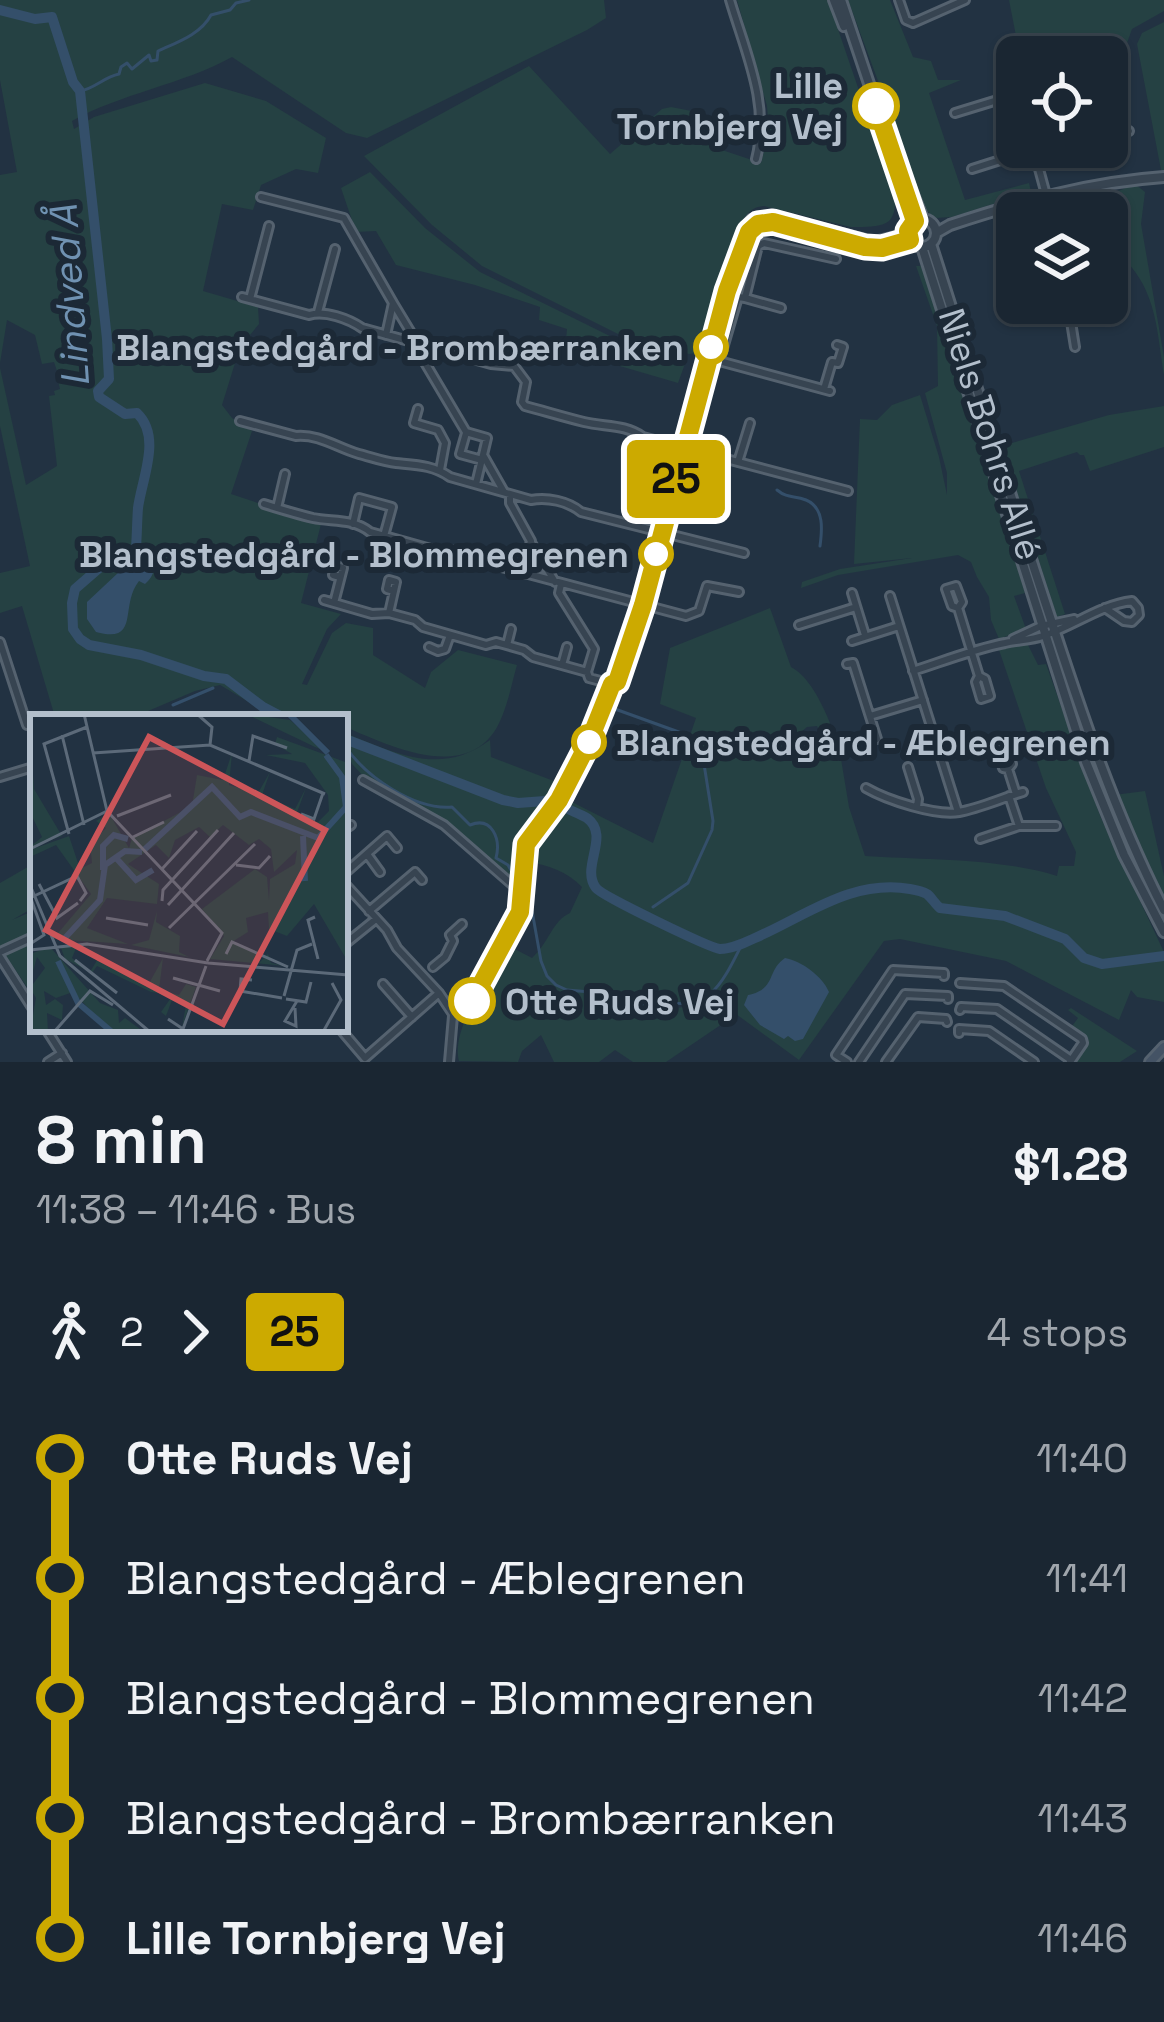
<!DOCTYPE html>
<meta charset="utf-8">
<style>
:root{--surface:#1a2632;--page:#232e3a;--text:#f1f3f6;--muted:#9fa5ac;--line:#38434d}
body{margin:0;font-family:"Space Grotesk",sans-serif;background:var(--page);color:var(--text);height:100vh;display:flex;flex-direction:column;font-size:45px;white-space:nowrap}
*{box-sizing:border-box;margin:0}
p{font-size:39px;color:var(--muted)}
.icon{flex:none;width:66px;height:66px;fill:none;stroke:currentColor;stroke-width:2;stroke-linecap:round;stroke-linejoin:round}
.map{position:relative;height:1062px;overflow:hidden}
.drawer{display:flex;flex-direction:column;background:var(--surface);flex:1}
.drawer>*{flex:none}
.badge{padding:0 24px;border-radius:9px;font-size:42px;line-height:78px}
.controls{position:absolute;left:996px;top:36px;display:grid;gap:24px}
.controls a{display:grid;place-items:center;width:132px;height:132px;border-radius:18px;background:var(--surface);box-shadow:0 3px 9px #0004,0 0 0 3px var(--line);font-size:60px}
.map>.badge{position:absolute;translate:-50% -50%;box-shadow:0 0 0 6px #fff}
.legs{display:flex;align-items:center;gap:18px;height:132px;padding:0 36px;font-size:39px}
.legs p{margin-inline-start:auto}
.summary{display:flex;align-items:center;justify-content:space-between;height:204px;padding:0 36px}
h1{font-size:66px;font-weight:800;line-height:90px}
ul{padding:0 36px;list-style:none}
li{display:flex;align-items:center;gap:42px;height:120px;font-size:45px}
li i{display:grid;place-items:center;width:18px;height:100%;margin:0 15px;background:currentColor}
li i::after{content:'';width:30px;height:30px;margin:-15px;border:9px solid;border-radius:50%;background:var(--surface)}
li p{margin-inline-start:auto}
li:first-child i{background:linear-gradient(#0000 50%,currentColor 0)}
li:last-child i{background:linear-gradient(currentColor 50%,#0000 0)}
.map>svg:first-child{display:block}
.green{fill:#254143}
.water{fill:#344f6a}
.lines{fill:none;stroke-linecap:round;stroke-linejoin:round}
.stream{stroke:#344f6a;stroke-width:3}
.river{stroke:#344f6a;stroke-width:10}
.minor-casing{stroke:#55626f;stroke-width:12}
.tertiary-casing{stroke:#55626f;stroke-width:14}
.secondary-casing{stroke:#55626f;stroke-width:14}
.minor{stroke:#374451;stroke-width:6}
.tertiary{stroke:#374451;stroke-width:8}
.secondary{stroke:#445365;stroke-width:8}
.line-1-casing{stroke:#fff;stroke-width:27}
.line-1{stroke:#ca0;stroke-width:18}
.stop-1-dot{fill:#fff;stroke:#ca0;stroke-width:6}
.labels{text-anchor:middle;stroke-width:12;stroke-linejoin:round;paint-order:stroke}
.stop-label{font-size:36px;font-weight:bold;fill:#b3bfcc;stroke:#1c2936;text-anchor:end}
.street-label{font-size:36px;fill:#b3bfcc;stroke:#1c2936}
.water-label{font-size:39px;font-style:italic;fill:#7092b2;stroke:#1c2936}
.inset-river{fill:none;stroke:#344f6a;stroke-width:6}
.inset-road{fill:none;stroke:#5c6a79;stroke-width:3}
.view{fill:#cc5559;fill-opacity:0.15;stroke:#cc5559;stroke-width:6}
.inset-edge{fill:none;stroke:#b3bfcc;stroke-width:6}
</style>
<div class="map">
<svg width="1164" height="1062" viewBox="0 0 1164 1062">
<rect width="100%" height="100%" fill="#223242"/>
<path class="green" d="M0,0h604l2,18 -19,12 -220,108 -21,-5 -114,-76c-51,28 -110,36 -160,64l2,8 20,-12 111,-34 61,18 60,37 -8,35 -22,-4 -35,16 -8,25 -31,-6 -19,87 55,16 1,17 -19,23 -18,58 10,13 20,13 -21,63 90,30 -20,79 40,11 -14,15 -25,55 5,1 25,-52 14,-10 27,5v27l52,33 6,-16 27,-22 59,15c-6,21 -10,45 -21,64 -34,54 -109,15 -151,-2v-10h-71l-54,-32 -25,6 -61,26h-79l-33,-111 -22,7v-40l30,-7 -30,-140v-58l26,117 31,-19 -8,-70 6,-1 -1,-4 6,-2 -2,-8 8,-3 -2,-8 -7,1 -3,-9 -12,2 -7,-29 -28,-15 -7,43v-188l17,-3 -17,-92z
M737,0h91l38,111c13,21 42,91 23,110 -8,7 -28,6 -38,6l-87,-21c-14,1 -18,9 -24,21l-36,125 -15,2 -63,-16 -144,-72 -50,-41 -68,-69 165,-90 81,88 52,-45 9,-2 31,6 -2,26 22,11 39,13 8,-33 -2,-24z
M848,0h42l23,57 18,4 7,19h23l-32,13 36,107 64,-17 2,9 -79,25 -17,1 -9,-8z
M1009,0h155v11l-32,18 -5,14 -5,2 -98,1 -7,-5z
M1164,22v148h-3l-24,-126 5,-11z
M370,172l55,56 55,44 144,71 62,18 -8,22 -113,-33 2,-21 -28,-9 1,-13 -65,-22 -79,-20 -20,-34 -20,1 -15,-44z
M1135,184l10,8 -4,32 23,133v18c-7,-42 -7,-83 -39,-115l-18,3v-50h-41z
M916,266h8l101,327 -11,3 12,33 -27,10 -8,-19 -2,-23 -12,-20 -6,-15 -13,-7 -120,20 -37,13 1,-6 38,-13 72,-11 -58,6 6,-145 17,1 15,-15 28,-10 19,62 8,38v-22l-22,-80 13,-7 -1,-60z
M1164,406v41l-74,24 -6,-16h-4l-3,-3 -58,19 46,143 -8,3 -47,-146 -5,-26 104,-30z
M770,608l21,59c24,12 41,59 49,84l-12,-3 -11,-22 -10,1 -7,6 1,10 10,14 12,-8 17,4 9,54 16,49c59,4 136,2 192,20l2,-10h15l2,-14 -30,-64 -48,-141 30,-2 10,20 8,-1 55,154 63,134v50l-27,-5 -6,-7 -12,30 -113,-59 -106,-22 -16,2 -85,119 -74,-54 -23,-2 -49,2 -1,5c24,-2 60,-13 76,9l-62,42h-33l-18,-12 -16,12h-45l-13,-27 -19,16 -4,11 -59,-1c-9,-32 32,-88 48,-116l25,13c17,-15 20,-37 38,-45l12,-26c-14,-15 -34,-22 -54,-25l2,-16 32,-49 91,46 43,-125 -36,-14 10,-56z
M345,733c50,20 96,44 145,7l1,17 68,26 -13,32 -22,27 -2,42 -4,4 -74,-64 -79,-46 -13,-14 -7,-18z
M1145,791l19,85v25l-50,-106z
M33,864v44l-21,12 21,-9v85l-33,-49v-64z
M1071,1008l66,43 -17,11h-47l15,-21 -18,-12 8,-11 -10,-8z"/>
<path class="water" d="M141,563l14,3c-1,7 -5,14 -10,18l-6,-3c-20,25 2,63 -43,51l-9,-13v-17l32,-30z
M785,958c17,3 38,19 44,34l-26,47 -8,2 -7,-5 -4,3 -24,-14 -16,-20 4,-10c29,-6 18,-24 37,-37z"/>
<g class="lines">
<path class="stream" d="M80,91c14,-2 24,-14 39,-17l2,-7 6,-4 5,6 17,-14 2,6 6,-1 1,-9c20,-9 43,-17 53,-36l19,-5 6,-7 13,-3
M777,490c11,9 17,5 29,10 19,8 16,31 14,46
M173,705l40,-17
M615,709l72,26 11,15 6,14 9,57 -1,9 -24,53 -35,24
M345,746c21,31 69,64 107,61l18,18c22,-9 31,14 26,33l12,7 11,20
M530,863l14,-30 23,-24
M529,894l12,67 6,15 9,9 11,5 35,3 24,12 10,1 24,-8c47,21 64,-18 82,-54"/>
<path class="river" d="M0,10l35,9 17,-2 21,65 7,9 27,248 2,40 -11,12 1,6 26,17 12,-1c25,24 5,65 1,95 -1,13 -1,26 -2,40l-3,5 -20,3 -38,33 -3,14 1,26 7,10 9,6 52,10 63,21 22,3 37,28 19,10
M345,739l158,61 15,3 27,-2
M562,806c7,4 18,8 25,12 24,18 -7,49 9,70 6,8 114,60 124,61 12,0 24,-6 35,-11 51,-22 96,-59 155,-49 6,1 12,2 17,5 5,4 8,10 13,14l65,8 60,23 19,19 18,6 62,-8"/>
<g class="minor-casing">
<path id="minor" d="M730,0c16,54 40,104 26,159
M899,0l7,20 7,3 52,-23
M1107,104l7,29
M955,113l62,-19
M1107,134l22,-3
M1033,147l18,66
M972,169l69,-22
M261,197l83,21 49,85 -7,32
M735,271c7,-18 9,-43 30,-49l100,25h17l28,-7
M242,297l67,18c16,-5 40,4 53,13l129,36 23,2 12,16 -4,20 3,4c19,5 39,11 59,16 21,5 41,2 59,15l205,54
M745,298l36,10
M250,299l19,-73
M393,303l23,38
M1068,303l7,44
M318,312l17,-63
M423,346l-2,10 45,76 21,6 -11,46
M708,358l122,33
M719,362l19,-65 7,1 13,-52 6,-3 72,16
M824,389l8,-27 6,1 5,-16 -6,-2
M418,409l-4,14 24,7 7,13 -5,27
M240,421l56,15c24,-2 41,12 63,18 12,3 25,8 37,9 20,2 37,2 54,14l81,23c16,-3 37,1 50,12l163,41
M466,433l-6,21 22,6
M483,455l21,37
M738,462l12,-39
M510,494v9l21,38 -8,33
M264,504c16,5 32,10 49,14 19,4 40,0 57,14l68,19c13,-3 35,1 45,11l203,54 13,-5 8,-25 32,6
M277,508l8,-34
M353,524l6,-26 33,9 -8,29
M532,544l23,38
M561,584l-2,9 35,56 -7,23 2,6 23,6
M852,593l13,42
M890,596l68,216
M324,600l48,14 17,-1 26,7 8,7 63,18 10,-3 28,8 9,7 54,15
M334,603l9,-35 -8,-2 -2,9 7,2
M958,608l-6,-2 -6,-17 10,-3 6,16 -4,6 21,68 -3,6 5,17 9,-3 -5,-17 -6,-3
M389,613l7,-31 -7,-2 -2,9 7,2
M799,625l57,-18
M1013,639l28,-13 33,-7
M852,641l47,-15
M0,642l27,83
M507,645l4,-16
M429,647l9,4 7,-2 5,-14
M847,664l6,-1 24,76
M562,665l5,-18
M913,671c31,-10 61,-22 92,-28 13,-3 26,-3 38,-7 31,-10 57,-31 89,-35l6,7 1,7 -7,7 -8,-1 -19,-13
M870,716l53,-16
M908,767l10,32 -1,8
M1008,769l-5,-1 -6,-19 9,-3 6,18 -4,5 8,25
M0,777l33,-10
M363,780l81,45 79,69
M866,788c21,12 69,28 93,24 21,-4 43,-14 64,-20
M1009,796l10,30
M345,829l6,-4
M980,839l39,-13h37
M367,854l13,18
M345,873l42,-37 10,12
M345,884l42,46 10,18 42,45 14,21
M369,911l46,-39 7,8
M345,944l31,-25
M0,952l33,-15
M0,957l33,52
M433,967l12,-10 8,-16 -3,-6 12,-11
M960,983l44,3 78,53 1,4 -13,19
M383,984l29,33
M960,1010l1,-3 36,2 74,51
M453,1016l16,-10 47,-85 9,-39 1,-38 30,-38 32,-62 24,-60 5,-2 26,-77 99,-374 9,-12 20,-4 103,26 34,-8
M46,1029l21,33
M342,1031l23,27 74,-65
M959,1033v-4l30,2 45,31
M48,1062l14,-9
M449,1062l4,-46
M847,1062l-11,-7 57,-85 51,3v3
M859,1062l46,-68 43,2v3
M886,1062l32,-45 28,2 1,3"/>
</g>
<g class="tertiary-casing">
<path id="tertiary" d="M834,0l10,26
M841,0l74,221
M897,155l26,64
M908 233a14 14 0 1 1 28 0a14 14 0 1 1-28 0Z
M936,233l14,-8c70,-23 140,-43 214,-48
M931,244c34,108 69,216 103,324 38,116 74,233 130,342
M922,247l164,515 38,93 40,77"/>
</g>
<g class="secondary-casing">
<path id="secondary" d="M1150,1062l14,-15"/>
</g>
<use href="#minor" class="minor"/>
<use href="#tertiary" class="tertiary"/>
<use href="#secondary" class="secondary"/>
</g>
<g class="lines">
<g class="line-1-casing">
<path id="line-1" d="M472,1001l48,-89 6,-68 33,-44 29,-56 24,-60 5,-2 26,-77 84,-314 22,-59 9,-8 15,-2 92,25 17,1 28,-8 -2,-9 7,-10 -39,-115"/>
</g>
<use href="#line-1" class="line-1"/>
</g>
<g class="stop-1-dot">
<circle cx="876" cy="106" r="21"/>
<circle cx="711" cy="347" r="15"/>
<circle cx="656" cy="554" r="15"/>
<circle cx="589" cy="742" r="15"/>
<circle cx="472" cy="1001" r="21"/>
</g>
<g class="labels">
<g class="stop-label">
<text x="843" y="98">Lille<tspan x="843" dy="41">Tornbjerg Vej</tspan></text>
<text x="684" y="360">Blangstedgård - Brombærranken</text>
<text x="629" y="567">Blangstedgård - Blommegrenen</text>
<text x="616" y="755" text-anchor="start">Blangstedgård - Æblegrenen</text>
<text x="505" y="1014" text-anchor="start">Otte Ruds Vej</text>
</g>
<g class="street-label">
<text transform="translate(991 434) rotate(72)" y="13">Niels Bohrs Allé</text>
</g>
<g class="water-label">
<text transform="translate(69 296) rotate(-94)" y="14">Lindved Å</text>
</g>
</g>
<g transform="translate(30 714)">
<rect width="318" height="318" fill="#223242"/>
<path d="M216,0l44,6 37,32 -12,-5zM0,15l4,60 28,47 -32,11 12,-10 -12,-25zM247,23l71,26v199l-34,-58 -27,32 -18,-7 -1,-17 -22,6 2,14 -16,10 29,11 -1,9 8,-8 3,9 15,3 -76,-7 14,-23 -22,-27 53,-40 12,8 2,23 1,-21 25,-15 2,-14 -23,22 -3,-23 -12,-10 -10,6 -26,-20 -13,12 -11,-10 -24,13 -6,18 -13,-13 -28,19 31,20 -2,20 -50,-6 -20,30 41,16 -75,-5 38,-45 -35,-49 -26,12v-7l39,-14 11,33 12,-6 -2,-19 16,-16 -10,-7 13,-8 20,35 3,-10 60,-32 5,-31 26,5 9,-27 -3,32 29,8 12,-21 -8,23 33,14 11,-21 -11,30 23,4 11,-11 -1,-16 -23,-32 -39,-8 26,-1 -17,-10zM127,197l-1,11 24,14 -1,16 10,5 -58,-12 18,-5zM30,231h35l-18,1 -5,12 18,14 9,-15 48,30 16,-29 -4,32 20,5 7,-11 10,3 -14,40 4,-22 -14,-5 -6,16 -5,-4 12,-17 -22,-3 -54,-26 -5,7 -27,-14zM20,233l50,56 18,7 1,13 6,-5 19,14h-33l-38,-40 -17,6 -12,-7 2,14 9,-6 8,6 -1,15 -15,-7 1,19h-18l6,-34 -6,-10 15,-20 -8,-11 -4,14 -3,-17z" fill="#254143"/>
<path class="inset-river" d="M259,0l39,39M273,122l2,45M114,136l68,-63 28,30 11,-5 67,26 28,-31 -4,-30 -16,-22M87,145l19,21 17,-10M73,156v-24l11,-11 14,4M34,225l36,-39 5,-35 20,-14 17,1M28,247l20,42 34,29"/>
<path class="inset-road" d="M54,0l23,97M167,0l15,13 -2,18M32,21l22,90M63,39l117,-8 115,49M219,47l4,-25 34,12M77,97l115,122 -15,28M271,100l13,5 9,-26M87,102l54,-21M39,120l-25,-90 43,-17M101,124l33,-16M0,135l77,-38M206,151l23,3 11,-12M132,155l35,-38M9,170l18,34 21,-15M0,171l30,71 90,76M0,182l14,39 -14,9M2,183l45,-21 9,17 -6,8M132,187l1,-11 55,-60M138,191l66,-72M285,203l-7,3 10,39M76,204l42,7M139,214l86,-84M0,236l57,-6 121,19M196,240l6,-12 56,25M45,246l42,33M178,249l140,12M143,264l47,13M222,266l-11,-1 -1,12 42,7M254,282l13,-46 15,-6M256,285l20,3 5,-20M265,294l1,18 -11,-5 12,-20M138,305l15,10 23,-63M24,318l36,-41 23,14M293,318l18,-32 -9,-17"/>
<path class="view" d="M119,23l176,93 -102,194 -177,-94z"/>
<rect width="318" height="318" class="inset-edge"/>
</g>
</svg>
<div class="controls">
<a><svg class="icon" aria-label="locate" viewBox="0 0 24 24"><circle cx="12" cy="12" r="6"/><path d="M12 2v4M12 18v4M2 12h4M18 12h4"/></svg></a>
<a><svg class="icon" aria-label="layers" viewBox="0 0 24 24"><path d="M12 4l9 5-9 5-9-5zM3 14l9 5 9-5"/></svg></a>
</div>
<b class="badge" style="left:676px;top:479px;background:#ca0;color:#111">25</b>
</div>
<section class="drawer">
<div class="summary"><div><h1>8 min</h1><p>11:38 – 11:46 · Bus</p></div><b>$1.28</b></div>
<div class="legs"><svg class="icon" aria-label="walk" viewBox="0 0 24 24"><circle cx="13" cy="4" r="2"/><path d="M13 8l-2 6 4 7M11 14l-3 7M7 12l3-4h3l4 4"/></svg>2<svg class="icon" aria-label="forward" viewBox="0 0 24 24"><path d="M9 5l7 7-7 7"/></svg><b class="badge" style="background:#ca0;color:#111">25</b><p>4 stops</p></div>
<ul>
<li><i style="color:#ca0"></i><b>Otte Ruds Vej</b><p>11:40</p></li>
<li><i style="color:#ca0"></i><span>Blangstedgård - Æblegrenen</span><p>11:41</p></li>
<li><i style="color:#ca0"></i><span>Blangstedgård - Blommegrenen</span><p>11:42</p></li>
<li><i style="color:#ca0"></i><span>Blangstedgård - Brombærranken</span><p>11:43</p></li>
<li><i style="color:#ca0"></i><b>Lille Tornbjerg Vej</b><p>11:46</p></li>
</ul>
</section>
